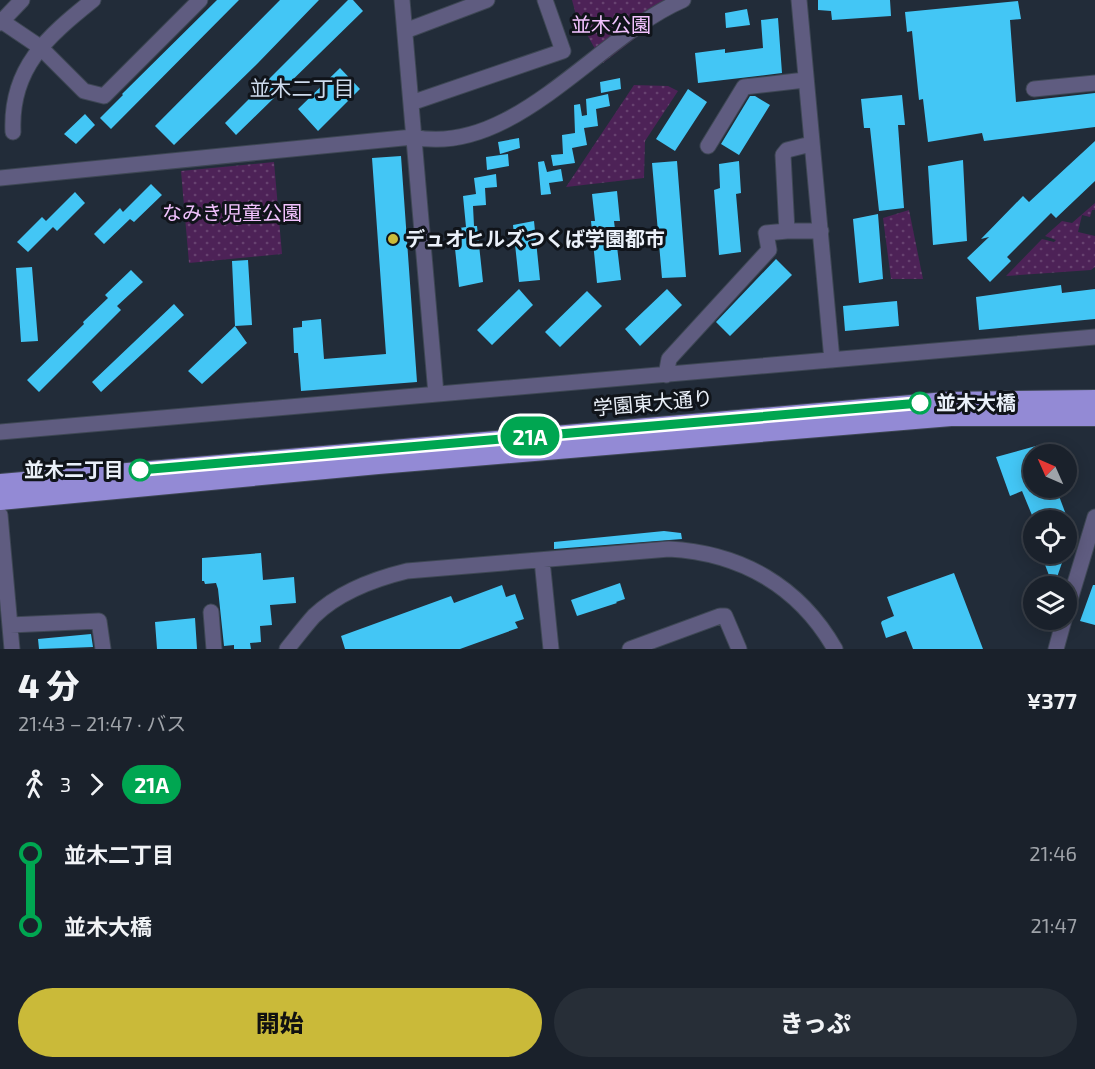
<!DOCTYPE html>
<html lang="ja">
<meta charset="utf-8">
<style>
:root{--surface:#1a212b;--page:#272e37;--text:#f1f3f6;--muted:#9fa3a9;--line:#383e47;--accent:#caba39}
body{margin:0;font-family:"Exo 2","Noto Sans JP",sans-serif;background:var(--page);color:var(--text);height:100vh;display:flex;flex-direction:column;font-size:22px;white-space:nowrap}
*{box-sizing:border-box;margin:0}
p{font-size:20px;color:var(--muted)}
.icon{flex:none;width:33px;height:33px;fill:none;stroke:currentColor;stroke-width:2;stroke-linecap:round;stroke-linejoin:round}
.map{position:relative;height:649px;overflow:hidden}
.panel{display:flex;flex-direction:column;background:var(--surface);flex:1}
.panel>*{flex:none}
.badge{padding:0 12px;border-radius:20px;font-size:21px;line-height:39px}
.needle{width:39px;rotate:315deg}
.buttons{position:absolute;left:1023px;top:444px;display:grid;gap:12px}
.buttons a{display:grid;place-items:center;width:54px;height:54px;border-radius:50%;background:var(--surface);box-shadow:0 3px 15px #0003,0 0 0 2px var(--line);font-size:30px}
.map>.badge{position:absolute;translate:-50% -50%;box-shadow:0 0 0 3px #fff}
.legs{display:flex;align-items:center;gap:9px;height:66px;padding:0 18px;font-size:20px}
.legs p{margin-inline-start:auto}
.head{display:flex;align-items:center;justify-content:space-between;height:102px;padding:0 18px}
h1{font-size:33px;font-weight:800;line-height:45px}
.action{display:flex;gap:12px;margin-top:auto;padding:12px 18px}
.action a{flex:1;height:69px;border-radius:36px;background:var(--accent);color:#111;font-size:24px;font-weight:800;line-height:69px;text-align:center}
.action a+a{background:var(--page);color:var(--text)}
ul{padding:0 18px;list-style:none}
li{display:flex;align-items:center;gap:21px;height:72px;font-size:22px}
li i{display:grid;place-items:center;width:9px;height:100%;margin:0 8px;background:currentColor}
li i::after{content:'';width:15px;height:15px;margin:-8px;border:4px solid;border-radius:50%;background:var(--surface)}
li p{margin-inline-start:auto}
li:first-child i{background:linear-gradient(#0000 50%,currentColor 0)}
li:last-child i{background:linear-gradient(currentColor 50%,#0000 0)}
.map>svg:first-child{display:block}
.grass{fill:url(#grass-dots)}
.building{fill:#43c6f5}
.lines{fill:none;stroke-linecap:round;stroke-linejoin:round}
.minor-casing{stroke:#3e4754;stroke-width:17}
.major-casing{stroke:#3e4754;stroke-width:20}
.minor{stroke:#5f5c80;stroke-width:15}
.major{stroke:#938ad5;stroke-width:18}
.line-1-casing{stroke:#fff;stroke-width:14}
.line-1{stroke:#00a651;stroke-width:9}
.poi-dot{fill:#caba39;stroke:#10141a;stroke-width:2}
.stop-1-dot{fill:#fff;stroke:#00a651;stroke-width:3}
.labels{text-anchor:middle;stroke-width:6;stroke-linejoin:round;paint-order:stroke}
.park-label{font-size:20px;fill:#f2c2fe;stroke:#10141a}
.poi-label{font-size:20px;font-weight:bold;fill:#eaf0f9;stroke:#10141a;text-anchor:start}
.street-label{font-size:20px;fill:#eaf0f9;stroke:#10141a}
.stop-label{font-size:20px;font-weight:bold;fill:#eaf0f9;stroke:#10141a;text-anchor:start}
.neighbourhood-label{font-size:21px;fill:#cddaec;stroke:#10141a}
</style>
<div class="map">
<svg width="1095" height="649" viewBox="0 0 1095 649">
<defs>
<pattern id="grass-dots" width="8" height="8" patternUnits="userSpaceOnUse" patternTransform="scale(1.5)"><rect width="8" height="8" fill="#4d2257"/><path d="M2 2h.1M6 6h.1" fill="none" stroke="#674270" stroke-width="1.8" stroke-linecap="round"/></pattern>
</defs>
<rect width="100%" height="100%" fill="#222c39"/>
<path class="grass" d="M572,0h116l-7,3 -78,60 -27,-48z
M634,85l34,1 10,5 -33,50 -1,37 -78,9z
M274,162l8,92 -93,9 -8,-92z
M1095,203v7h-3l-2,7 -8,-2 -4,17 17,4v31l-4,3 -85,6 36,-37 12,3 2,-2 -11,-4 17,-15 10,2z
M909,210l14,69h-32l-8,-61z"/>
<path class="building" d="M217,0h22l-128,129 -11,-11 23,-23 -1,-1z
M280,0h39l-61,63 -84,82 -19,-19z
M348,0h5l10,11 -127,124 -11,-12z
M818,0h72l1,16 -59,4 -1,-9 -13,-1z
M1018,1l3,18 -11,1 6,82 79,-9v34l-111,14 -2,-8 -54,9 -5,-43 -4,1 -7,-69 -5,1 -2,-20z
M747,9l3,16 -24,3 -1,-15z
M778,18l4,55 -84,10 -3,-30 30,-4v4l38,-5 -2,-28z
M340,68l20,21 -42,42 -20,-22z
M620,78l1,11 -20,4 -1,-11z
M688,89l19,13 -32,49 -19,-12z
M608,94l2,12 -14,3 2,17 -14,2 3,17 -15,3 3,15 -22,3 -2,-11 12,-1 -1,-19 13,-2 -1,-28 6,-1 2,12 5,-1 -1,-16z
M902,95l3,30h-7l6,83 -25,3 -9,-83h-6l-3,-29z
M750,96h5l15,9 -31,50 -18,-11z
M85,114l10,11 -19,19 -12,-10z
M519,138l1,10 -20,6 -2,-12z
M1095,141v40l-39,37 -5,-5 -44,44 4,4 -21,21 -23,-24 22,-21 -8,2 42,-43 6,6z
M508,154l1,12 -22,4 -1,-13z
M401,156l16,226 -116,9 -3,-38h-4l-1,-25 9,-1v-6l19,-2 3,40 62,-5 -14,-196z
M963,160l4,81 -34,4 -5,-79z
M544,161l3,11 14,-3 2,12 -14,2 2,11 -10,1 -3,-33z
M677,161l9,116 -24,1 -10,-115z
M739,161l2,32 -5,1 5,58 -22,3 -5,-65 6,-2 -1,-24z
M496,174l1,13 -12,1 1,17 -13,1 1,20h3l6,56 -24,5 -6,-58 13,-2 -3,-31 13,-2 -2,-16z
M151,184l11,11 -28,27 -4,-3 -26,25 -10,-10 26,-26 3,4z
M617,191l3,30h-6l7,59 -24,3 -6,-62h4l-3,-27z
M75,192l10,11 -28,28 -4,-4 -25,25 -11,-10 25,-25 4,4z
M878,214l5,65 -24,4 -6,-64z
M534,221l6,59 -21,2 -6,-57z
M776,259l16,16 -62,61 -14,-14z
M248,260l4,65 -17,1 -3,-65z
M32,267l6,74 -17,1 -5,-74z
M131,270l12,12 -26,24 4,4 -82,82 -12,-12 57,-56 -1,-2 25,-24 -3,-3z
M1061,285l1,8 33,-4v30l-116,11 -3,-33z
M519,289l14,16 -41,40 -15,-15z
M667,289l15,16 -42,41 -15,-17z
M587,291l15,15 -42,41 -15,-15z
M897,301l2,25 -54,5 -2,-25z
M174,304l10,11 -83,77 -9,-10z
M235,326l12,17 -45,41 -14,-13z
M1043,444l3,10h-12v34h22l12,32h-34l-12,-29 -12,5 -14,-39z
M664,531l17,2 1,6 -128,10v-7z
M261,553l2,27 31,-3 2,26 -26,2 2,20 -12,1 1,16 -11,1 1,6h-17v-4l-10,1 -6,-57 -2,-6 -11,1 -1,-3h-2v-23z
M1041,554h24l-11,32h-1z
M954,573l29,76h-70l-7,-18 -20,7 -5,-15 1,-2 12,-5 -7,-19z
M620,583l5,16 -9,3 1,1 -40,13 -6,-16z
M502,585l4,12 9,-3 9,25 -9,3 3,6 -58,21h-115l-4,-13 110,-40 3,7z
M1093,585h2v40l-15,-4z
M195,618l2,31h-40l-2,-27z
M91,634l2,13 -54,2 -1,-10z"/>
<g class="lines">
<g class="minor-casing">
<path id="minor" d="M402,0l34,394
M799,0l33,360
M0,20l40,27 44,44 20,5 96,-96
M0,23l22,-23
M405,31l82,-31
M1034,89l61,-6
M411,103l152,-52 -18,-51
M13,132c-3,-64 34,-95 80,-132
M811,144l-24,6 -4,5 4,76h34
M708,146l36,-59 61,-7
M0,178l413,-41c100,21 185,-101 270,-137
M666,375l3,-16 100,-109 -3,-17 21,-2
M0,432l1095,-95
M0,515l12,134
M542,560l9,89
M211,612l3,37
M1066,613l29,-96
M10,625l89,-4 4,28
M287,649c9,-11 18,-23 27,-33 25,-24 60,-37 93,-45l262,-22c72,4 130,37 166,100
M630,649l90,-33h5l14,33
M1056,649l8,-29"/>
</g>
<g class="major-casing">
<path id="major" d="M0,483l946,-82 149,-2
M0,501l378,-36 573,-48h144"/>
</g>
<use href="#minor" class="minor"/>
<use href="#major" class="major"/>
</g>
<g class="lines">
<g class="line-1-casing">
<path id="line-1" d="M140,470l780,-67"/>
</g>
<use href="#line-1" class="line-1"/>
</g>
<circle class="poi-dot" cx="393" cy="239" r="6"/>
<g class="stop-1-dot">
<circle cx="920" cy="403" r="10"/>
<circle cx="140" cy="470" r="10"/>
</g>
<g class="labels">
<g class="park-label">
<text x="611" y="32">並木公園</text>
<text x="232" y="220">なみき児童公園</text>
</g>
<g class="poi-label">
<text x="405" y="246">デュオヒルズつくば学園都市</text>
</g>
<g class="street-label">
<text transform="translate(653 403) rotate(-5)" y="7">学園東大通り</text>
</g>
<g class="stop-label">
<text x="936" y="410">並木大橋</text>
<text x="124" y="477" text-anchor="end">並木二丁目</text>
</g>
<g class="neighbourhood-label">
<text x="302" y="96">並木二丁目</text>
</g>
</g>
</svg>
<div class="buttons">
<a><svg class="needle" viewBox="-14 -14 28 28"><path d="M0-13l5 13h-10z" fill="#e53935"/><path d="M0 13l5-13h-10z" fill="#9fa3a9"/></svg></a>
<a><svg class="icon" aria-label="locate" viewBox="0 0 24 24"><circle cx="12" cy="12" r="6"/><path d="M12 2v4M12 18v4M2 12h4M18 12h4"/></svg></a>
<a><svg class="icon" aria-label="layers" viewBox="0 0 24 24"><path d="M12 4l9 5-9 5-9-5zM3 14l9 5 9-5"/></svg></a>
</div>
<b class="badge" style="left:530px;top:436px;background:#00a651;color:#fff">21A</b>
</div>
<section class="panel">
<div class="head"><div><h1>4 分</h1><p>21:43 – 21:47 · バス</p></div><b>¥377</b></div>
<div class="legs"><svg class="icon" aria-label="walk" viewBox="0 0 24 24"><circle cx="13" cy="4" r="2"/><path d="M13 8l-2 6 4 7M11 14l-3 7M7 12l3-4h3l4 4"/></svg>3<svg class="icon" aria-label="forward" viewBox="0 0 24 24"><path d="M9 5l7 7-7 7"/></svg><b class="badge" style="background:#00a651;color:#fff">21A</b></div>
<ul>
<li><i style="color:#00a651"></i><b>並木二丁目</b><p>21:46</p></li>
<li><i style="color:#00a651"></i><b>並木大橋</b><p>21:47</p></li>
</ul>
<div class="action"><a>開始</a><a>きっぷ</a></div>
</section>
